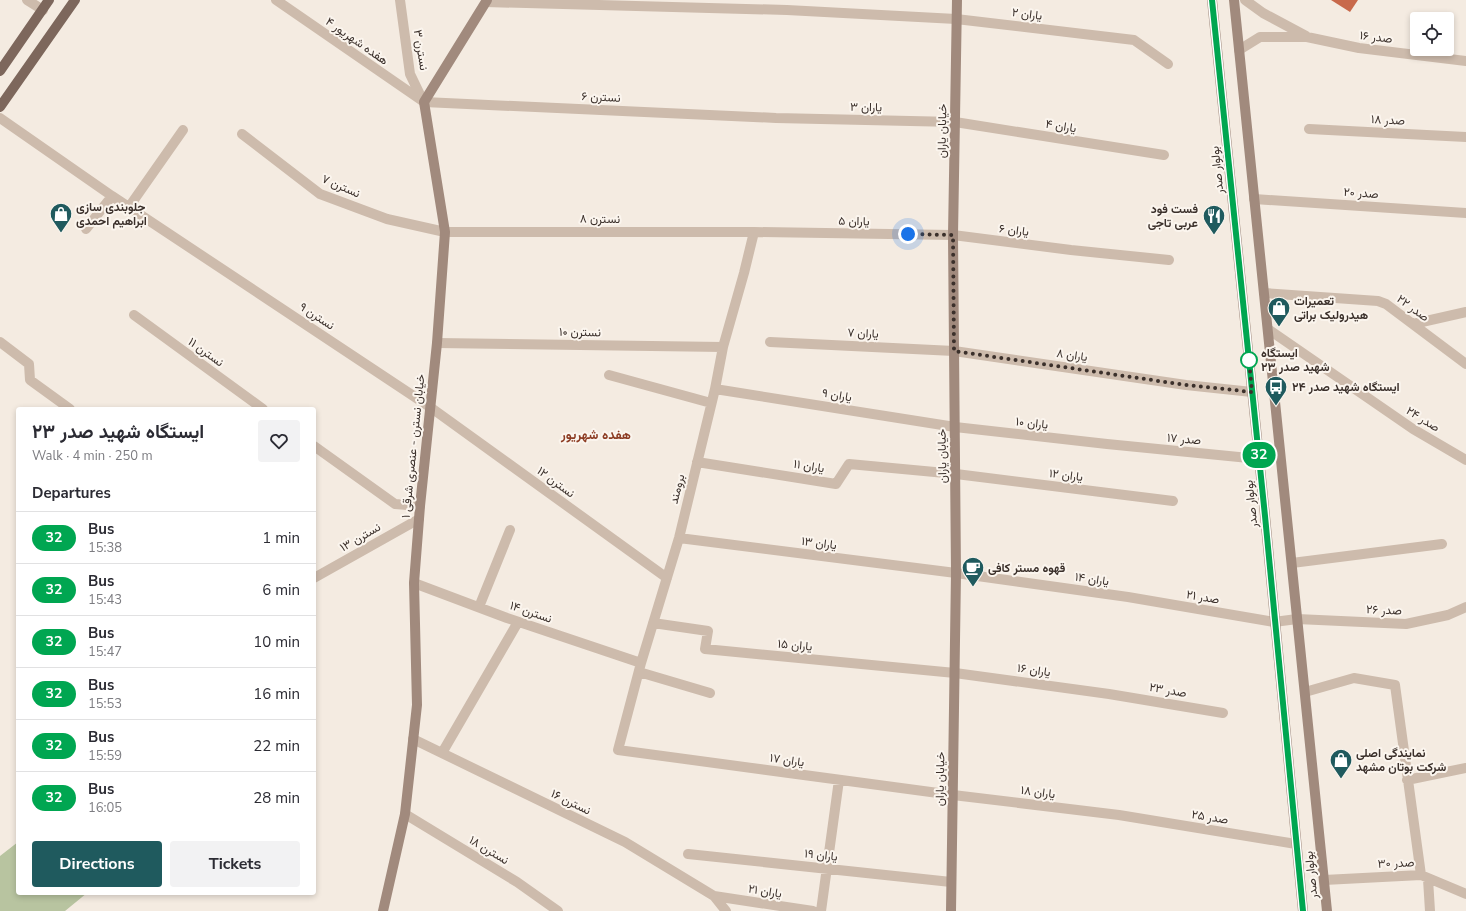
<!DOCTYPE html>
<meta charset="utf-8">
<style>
:root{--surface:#fff;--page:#f2f2f3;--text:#2b2b33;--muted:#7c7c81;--line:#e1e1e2;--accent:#1f5a5e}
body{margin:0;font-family:"Nunito Sans",Vazirmatn,sans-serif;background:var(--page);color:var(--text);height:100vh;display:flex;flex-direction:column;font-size:15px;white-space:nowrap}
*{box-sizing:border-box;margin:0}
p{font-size:13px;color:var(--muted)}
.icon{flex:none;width:22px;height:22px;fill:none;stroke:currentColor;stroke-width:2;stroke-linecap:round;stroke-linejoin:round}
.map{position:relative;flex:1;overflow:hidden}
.details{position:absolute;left:16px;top:407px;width:300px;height:488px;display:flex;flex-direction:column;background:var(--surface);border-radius:4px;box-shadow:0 2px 6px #0003}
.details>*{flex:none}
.badge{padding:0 8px;border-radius:13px;font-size:14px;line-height:26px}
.fabs{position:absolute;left:1410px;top:12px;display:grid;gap:8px}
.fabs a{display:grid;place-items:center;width:44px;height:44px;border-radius:4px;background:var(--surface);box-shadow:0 2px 6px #0003;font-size:20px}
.you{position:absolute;width:20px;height:20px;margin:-10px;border:3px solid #fff;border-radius:50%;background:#1a73e8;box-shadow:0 0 0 6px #1a73e833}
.map>.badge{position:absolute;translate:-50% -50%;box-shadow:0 0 0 2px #fff}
h2{padding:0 16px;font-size:15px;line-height:36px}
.round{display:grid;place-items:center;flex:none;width:42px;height:42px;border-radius:4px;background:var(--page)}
.overview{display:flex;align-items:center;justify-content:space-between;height:68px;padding:0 16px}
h1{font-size:19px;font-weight:700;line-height:30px}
.button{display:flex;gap:8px;margin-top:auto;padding:8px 16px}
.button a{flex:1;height:46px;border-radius:4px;background:var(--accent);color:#fff;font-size:16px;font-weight:700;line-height:46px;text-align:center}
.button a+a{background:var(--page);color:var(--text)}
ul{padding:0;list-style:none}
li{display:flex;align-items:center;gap:12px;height:52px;padding:0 16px;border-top:1px solid var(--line)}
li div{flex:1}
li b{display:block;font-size:15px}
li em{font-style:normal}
li .badge{min-width:44px;font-weight:700;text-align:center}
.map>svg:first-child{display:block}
.green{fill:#b8c4a0}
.building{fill:#c8694b}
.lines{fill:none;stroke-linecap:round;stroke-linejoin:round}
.street{stroke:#cdbbac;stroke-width:10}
.secondary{stroke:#a18a7d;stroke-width:10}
.primary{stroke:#7d675c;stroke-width:10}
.line-casing{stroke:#fff;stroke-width:9}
.line{stroke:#00a651;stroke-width:6}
.walk{stroke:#3b302b;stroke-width:4;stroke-dasharray:0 7.2}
.stop-dot{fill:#fff;stroke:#00a651;stroke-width:2}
.labels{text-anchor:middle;stroke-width:4;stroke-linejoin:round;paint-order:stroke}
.street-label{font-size:12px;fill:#3b302b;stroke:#fbf5ee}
.poi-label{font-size:12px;font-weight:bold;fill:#3b302b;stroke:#fbf5ee;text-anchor:start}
.stop-label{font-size:12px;font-weight:bold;fill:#3b302b;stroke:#fbf5ee;text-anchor:start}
.neighbourhood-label{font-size:13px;font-weight:bold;fill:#8c3b22;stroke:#fbf5ee}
</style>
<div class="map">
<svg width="1466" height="911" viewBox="0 0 1466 911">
<rect width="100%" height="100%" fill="#f4ebe1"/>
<path class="green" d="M18,842v51h69l-22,18h-65v-55z"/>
<path class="building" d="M1331,0h27l-8,12z"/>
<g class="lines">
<path class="street" d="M27,0l16,10
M276,0l148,102
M400,0l10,74 13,27
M1245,0l18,13 43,23
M486,2l301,8 169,9 178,21 34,24
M1239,50l21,-13h47l52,11 107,13
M424,102l352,16 179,4 209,33
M0,118l112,78 318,211 237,171
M1309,129l157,8
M242,134l78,60 67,25 58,13h309l199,3 118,15 98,10
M1254,199l212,14
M129,207l54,-77
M86,229l26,-33
M754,232l-10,41 -21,74 -8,42 -36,149 -38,125 -23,87 335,45 166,20 177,29
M1264,293l114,8 8,3 80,60
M134,315l129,94
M1413,324l53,-12
M1268,329l145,100 53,31
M0,342l29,22 1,16 40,29
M770,342l184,9 232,34 66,7
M437,343l286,4
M609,375l102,28
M715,389l240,38 152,17 152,15
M314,446l81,58 25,2
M697,462l139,22 13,-20 107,10 217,27
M679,538l277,35 172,24 146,25 23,-3 109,5 42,-9 18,-8
M1292,563l150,-19
M314,578l105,-59
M414,583l93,35 134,45
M479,607l31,-77
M653,623l55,8 -3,18 250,24 154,21 114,19
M639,672l71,21
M1305,692l49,-14 41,7 26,190
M413,739l212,103 89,54 12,15
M442,753l76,-131
M1407,780l59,-12
M405,814l112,68 41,29
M688,854l263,28
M1428,879l2,32
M1324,880l97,-5 45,19
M714,896l99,15
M821,911l18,-131"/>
<path class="secondary" d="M1212,0l53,516 38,395
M1234,0l93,911
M383,911l22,-97 12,-109 -3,-122 6,-77 17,-163 8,-111 -21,-130 63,-102
M951,911l5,-338 -3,-338 4,-235"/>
<path class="primary" d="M0,71l49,-71
M0,107l75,-107"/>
</g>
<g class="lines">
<g class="line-casing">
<path id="line" d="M1212,0l53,516 38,395"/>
</g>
<use href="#line" class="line"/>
<path class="walk" d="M908,234l45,1 1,116 232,34 66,7 -3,-32"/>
</g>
<defs>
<g id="shop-pin" transform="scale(1.15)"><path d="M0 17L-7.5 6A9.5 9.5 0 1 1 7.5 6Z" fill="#1f5a5e" stroke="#fbf5ee"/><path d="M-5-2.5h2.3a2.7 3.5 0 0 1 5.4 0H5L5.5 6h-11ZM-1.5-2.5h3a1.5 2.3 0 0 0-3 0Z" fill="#fff"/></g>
<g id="restaurant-pin" transform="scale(1.15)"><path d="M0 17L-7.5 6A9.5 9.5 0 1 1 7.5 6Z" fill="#1f5a5e" stroke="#fbf5ee"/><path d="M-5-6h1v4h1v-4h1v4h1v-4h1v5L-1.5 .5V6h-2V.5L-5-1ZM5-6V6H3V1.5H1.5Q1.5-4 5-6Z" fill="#fff"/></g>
<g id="bus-pin" transform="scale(1.15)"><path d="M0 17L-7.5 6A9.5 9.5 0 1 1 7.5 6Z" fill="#1f5a5e" stroke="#fbf5ee"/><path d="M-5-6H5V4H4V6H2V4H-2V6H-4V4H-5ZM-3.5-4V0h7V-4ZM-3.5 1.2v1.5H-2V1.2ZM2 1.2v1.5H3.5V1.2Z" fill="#fff"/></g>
<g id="cafe-pin" transform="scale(1.15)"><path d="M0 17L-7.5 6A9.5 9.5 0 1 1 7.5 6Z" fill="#1f5a5e" stroke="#fbf5ee"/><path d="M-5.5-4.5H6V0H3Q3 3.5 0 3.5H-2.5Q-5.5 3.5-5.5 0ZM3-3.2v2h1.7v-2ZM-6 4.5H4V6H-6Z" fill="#fff"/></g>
</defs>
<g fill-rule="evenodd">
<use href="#shop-pin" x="61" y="214"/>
<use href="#restaurant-pin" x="1214" y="216"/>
<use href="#shop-pin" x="1279" y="308"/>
<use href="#bus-pin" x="1276" y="387"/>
<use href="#cafe-pin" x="973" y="568"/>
<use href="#shop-pin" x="1341" y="760"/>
</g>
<circle class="stop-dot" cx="1249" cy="360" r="8"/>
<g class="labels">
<g class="street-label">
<text transform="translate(1027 14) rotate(7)" y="4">یاران ۲</text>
<text transform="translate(1376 37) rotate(7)" y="4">صدر ۱۶</text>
<text transform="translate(357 41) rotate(35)" y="4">هفده شهریور ۴</text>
<text transform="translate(421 50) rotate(81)" y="4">نسترن ۳</text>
<text transform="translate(601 97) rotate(3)" y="4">نسترن ۶</text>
<text transform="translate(866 107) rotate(1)" y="4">یاران ۳</text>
<text transform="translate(1388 120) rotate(3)" y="4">صدر ۱۸</text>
<text transform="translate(1061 126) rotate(9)" y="4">یاران ۴</text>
<text transform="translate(942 131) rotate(-89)" y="4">خیابان یاران</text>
<text transform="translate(1217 170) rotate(-96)" y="4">بولوار صدر</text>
<text transform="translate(341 186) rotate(24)" y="4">نسترن ۷</text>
<text transform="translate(1361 193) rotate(4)" y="4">صدر ۲۰</text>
<text x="600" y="223">نسترن ۸</text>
<text transform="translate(854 221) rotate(1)" y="4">یاران ۵</text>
<text transform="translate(1014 230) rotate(7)" y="4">یاران ۶</text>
<text transform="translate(1413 308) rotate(36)" y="4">صدر ۲۲</text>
<text transform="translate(317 316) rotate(33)" y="4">نسترن ۹</text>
<text transform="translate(580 332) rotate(1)" y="4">نسترن ۱۰</text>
<text transform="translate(863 333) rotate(3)" y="4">یاران ۷</text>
<text transform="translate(206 352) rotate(36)" y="4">نسترن ۱۱</text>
<text transform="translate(1072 355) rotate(8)" y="4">یاران ۸</text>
<text transform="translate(837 395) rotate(9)" y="4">یاران ۹</text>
<text transform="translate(1423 419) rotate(32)" y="4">صدر ۲۴</text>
<text transform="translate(1032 423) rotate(6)" y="4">یاران ۱۰</text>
<text transform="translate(1184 439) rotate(5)" y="4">صدر ۱۷</text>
<text transform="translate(413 446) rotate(-84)" y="4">خیابان نسترن - عنصری شرقی ۱</text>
<text transform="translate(942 456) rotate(-91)" y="4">خیابان یاران</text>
<text transform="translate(809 466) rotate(9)" y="4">یاران ۱۱</text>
<text transform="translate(1066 475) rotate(7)" y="4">یاران ۱۲</text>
<text transform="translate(556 482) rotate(36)" y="4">نسترن ۱۲</text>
<text transform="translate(677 489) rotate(-76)" y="4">برومند</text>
<text transform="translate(1251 504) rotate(-96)" y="4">بولوار صدر</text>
<text transform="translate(360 537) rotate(-30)" y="4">نسترن ۱۳</text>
<text transform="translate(819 543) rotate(7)" y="4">یاران ۱۳</text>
<text transform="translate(1092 579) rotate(8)" y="4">یاران ۱۴</text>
<text transform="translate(1203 597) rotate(10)" y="4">صدر ۲۱</text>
<text transform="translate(1384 610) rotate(2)" y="4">صدر ۲۶</text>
<text transform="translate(531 612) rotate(19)" y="4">نسترن ۱۴</text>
<text transform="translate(795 645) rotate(5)" y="4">یاران ۱۵</text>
<text transform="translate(1034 670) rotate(8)" y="4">یاران ۱۶</text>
<text transform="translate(1168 690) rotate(10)" y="4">صدر ۲۳</text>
<text transform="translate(787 760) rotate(8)" y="4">یاران ۱۷</text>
<text transform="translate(940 779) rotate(-89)" y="4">خیابان یاران</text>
<text transform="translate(1038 792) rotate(7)" y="4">یاران ۱۸</text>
<text transform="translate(571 802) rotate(26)" y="4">نسترن ۱۶</text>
<text transform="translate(1210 817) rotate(9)" y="4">صدر ۲۵</text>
<text transform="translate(489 850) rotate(31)" y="4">نسترن ۱۸</text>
<text transform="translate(821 855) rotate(6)" y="4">یاران ۱۹</text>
<text transform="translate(1396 863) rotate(-2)" y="4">صدر ۳۰</text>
<text transform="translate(1311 875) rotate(-96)" y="4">بولوار صدر</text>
<text transform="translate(765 891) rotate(9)" y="4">یاران ۲۱</text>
</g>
<g class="poi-label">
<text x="76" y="211">جلوبندی سازی<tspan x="76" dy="14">ابراهیم احمدی</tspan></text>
<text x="1198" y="213" text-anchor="end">فست فود<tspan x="1198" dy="14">عربی تاجی</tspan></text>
<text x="1294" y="305">تعمیرات<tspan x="1294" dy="14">هیدرولیک براتی</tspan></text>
<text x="1292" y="391">ایستگاه شهید صدر ۲۴</text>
<text x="988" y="572">قهوه مستر کافی</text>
<text x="1356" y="757">نمایندگی اصلی<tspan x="1356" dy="14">شرکت بوتان مشهد</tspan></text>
</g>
<g class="stop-label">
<text x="1261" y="357">ایستگاه<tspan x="1261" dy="14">شهید صدر ۲۳</tspan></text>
</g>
<g class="neighbourhood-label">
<text x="596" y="439">هفده شهریور</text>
</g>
</g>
</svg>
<div class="fabs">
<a><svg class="icon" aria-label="locate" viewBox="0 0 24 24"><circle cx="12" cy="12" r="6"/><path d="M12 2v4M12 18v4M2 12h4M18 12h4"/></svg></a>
</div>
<div class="you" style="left:908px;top:234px"></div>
<b class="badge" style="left:1259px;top:455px;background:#00a651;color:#fff">32</b>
<section class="details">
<div class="overview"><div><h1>ایستگاه شهید صدر ۲۳</h1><p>Walk · 4 min · 250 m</p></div><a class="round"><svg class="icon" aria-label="heart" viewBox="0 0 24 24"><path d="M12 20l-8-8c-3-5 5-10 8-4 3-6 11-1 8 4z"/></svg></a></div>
<h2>Departures</h2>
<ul>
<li><span class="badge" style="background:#00a651;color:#fff">32</span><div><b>Bus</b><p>15:38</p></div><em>1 min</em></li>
<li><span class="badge" style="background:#00a651;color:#fff">32</span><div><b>Bus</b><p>15:43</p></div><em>6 min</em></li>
<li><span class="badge" style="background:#00a651;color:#fff">32</span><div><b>Bus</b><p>15:47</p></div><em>10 min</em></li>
<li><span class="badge" style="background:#00a651;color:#fff">32</span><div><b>Bus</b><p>15:53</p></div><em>16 min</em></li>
<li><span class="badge" style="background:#00a651;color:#fff">32</span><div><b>Bus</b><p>15:59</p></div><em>22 min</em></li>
<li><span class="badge" style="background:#00a651;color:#fff">32</span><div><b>Bus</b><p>16:05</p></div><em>28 min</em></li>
</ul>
<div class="button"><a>Directions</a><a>Tickets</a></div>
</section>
</div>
